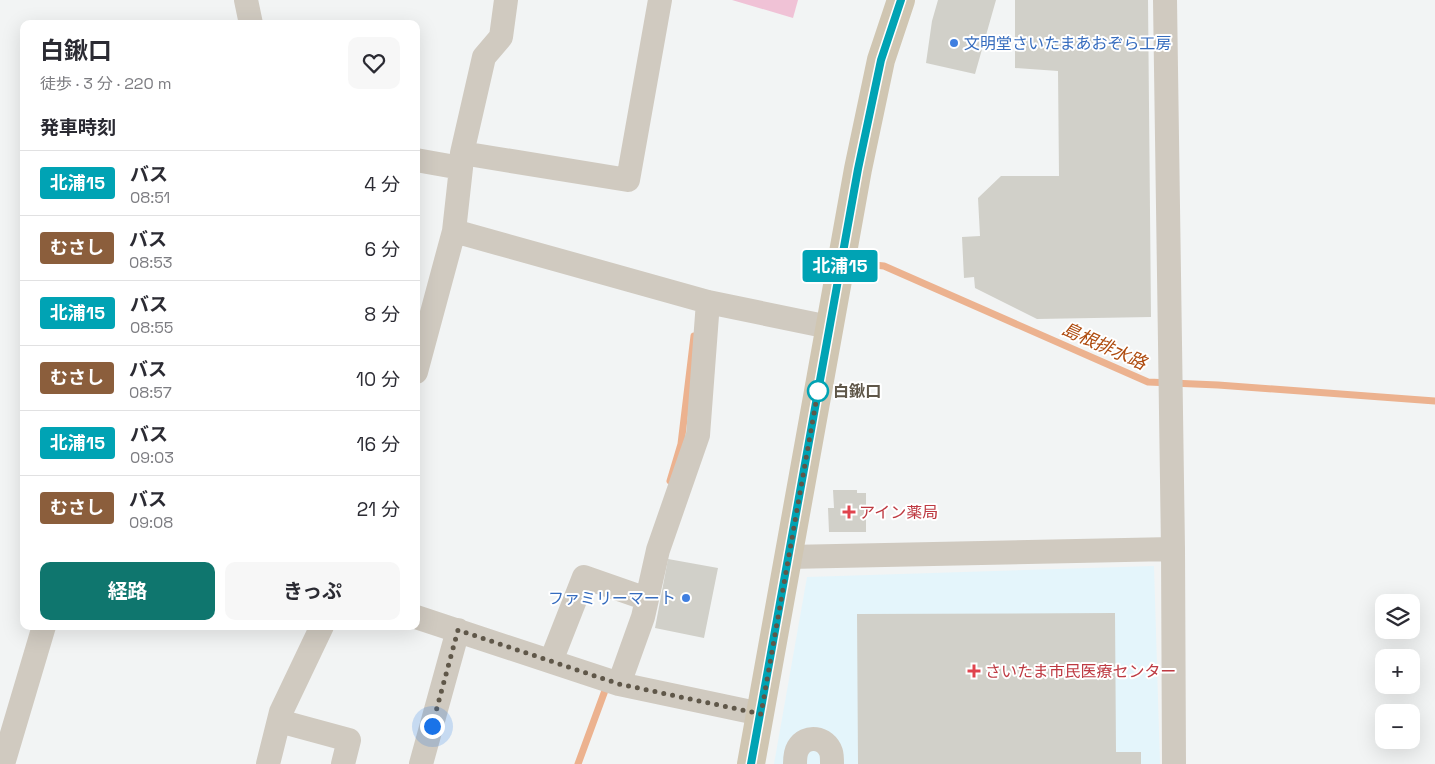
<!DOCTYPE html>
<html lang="ja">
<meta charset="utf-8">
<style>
:root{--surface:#fff;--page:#f7f7f7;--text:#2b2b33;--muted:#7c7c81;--line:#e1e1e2;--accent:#0f766e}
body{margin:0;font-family:"Space Grotesk","Noto Sans JP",sans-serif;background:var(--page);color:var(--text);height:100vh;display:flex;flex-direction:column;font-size:19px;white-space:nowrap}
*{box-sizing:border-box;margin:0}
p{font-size:16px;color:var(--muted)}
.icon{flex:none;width:28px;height:28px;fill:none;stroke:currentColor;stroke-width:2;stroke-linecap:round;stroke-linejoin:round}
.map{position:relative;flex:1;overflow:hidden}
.sheet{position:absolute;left:20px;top:20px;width:400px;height:610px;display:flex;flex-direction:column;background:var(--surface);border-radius:10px;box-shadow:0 5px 20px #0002}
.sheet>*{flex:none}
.badge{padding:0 10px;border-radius:4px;font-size:18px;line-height:32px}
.buttons{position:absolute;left:1375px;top:594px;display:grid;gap:10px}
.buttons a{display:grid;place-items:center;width:45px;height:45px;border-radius:10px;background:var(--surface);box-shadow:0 5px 20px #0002;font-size:25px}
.you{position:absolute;width:25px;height:25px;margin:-12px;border:4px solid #fff;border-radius:50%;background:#1a73e8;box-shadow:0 0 0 8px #1a73e833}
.map>.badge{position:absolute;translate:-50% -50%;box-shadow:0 0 0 2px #fff}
h2{padding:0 20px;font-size:19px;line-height:45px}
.round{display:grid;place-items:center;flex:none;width:52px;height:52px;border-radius:10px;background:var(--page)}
.headline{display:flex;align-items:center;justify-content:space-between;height:85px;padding:0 20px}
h1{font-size:24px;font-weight:700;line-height:38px}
.button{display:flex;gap:10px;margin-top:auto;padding:10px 20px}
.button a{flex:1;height:58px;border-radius:10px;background:var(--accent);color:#fff;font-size:20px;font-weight:700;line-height:58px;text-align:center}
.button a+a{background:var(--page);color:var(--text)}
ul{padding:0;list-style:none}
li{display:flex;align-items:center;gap:15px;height:65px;padding:0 20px;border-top:1px solid var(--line)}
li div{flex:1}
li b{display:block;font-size:19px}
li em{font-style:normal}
li .badge{min-width:55px;font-weight:700;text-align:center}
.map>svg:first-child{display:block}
.medical{fill:#e4f5fb}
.green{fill:#f0c2d6}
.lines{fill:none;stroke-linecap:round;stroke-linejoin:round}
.stream{stroke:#ecb28f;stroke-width:7}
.building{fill:#d1d0c9}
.minor{stroke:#d0cac0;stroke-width:24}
.major{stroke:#d0c6b2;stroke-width:28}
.line-casing{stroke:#fff;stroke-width:11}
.line{stroke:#00a3b4;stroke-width:8}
.walk{stroke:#5f5749;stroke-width:5;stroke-dasharray:0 9}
.shop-dot{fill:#3f7fe0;stroke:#fff;stroke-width:2}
.stop-dot{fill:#fff;stroke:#00a3b4;stroke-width:2.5}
.health-dot{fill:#e0444e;stroke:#fff;stroke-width:2}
.labels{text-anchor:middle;stroke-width:4;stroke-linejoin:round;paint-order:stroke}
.shop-label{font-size:16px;fill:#366cbe;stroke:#fff;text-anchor:start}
.stop-label{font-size:16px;font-weight:bold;fill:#5f5749;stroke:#fff;text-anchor:start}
.health-label{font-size:16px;fill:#be3a42;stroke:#fff;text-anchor:start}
.water-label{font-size:18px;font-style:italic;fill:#ae4a0d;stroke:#fff}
</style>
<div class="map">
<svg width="1435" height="764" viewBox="0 0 1435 764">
<rect width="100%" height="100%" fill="#f2f4f4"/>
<path class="medical" d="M1154,566l6,198h-386l33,-187z"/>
<path class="green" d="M732,0h66l-5,18z"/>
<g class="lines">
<path class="stream" d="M865,264l19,2 264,116 70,3 217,16
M670,481l11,-37 13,-108
M578,764l29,-79"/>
</g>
<path class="building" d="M938,0h58l-21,74 -49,-11 6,-42z
M1015,0h133l3,317 -114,2 -62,-31 -1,-11 -10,1 -2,-41 18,-1 -2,-38 23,-22h58l-1,-105 -43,-3z
M833,490h24v3h9v39h-37l-1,-24h6z
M668,559l50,9 -14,70 -49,-10z
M1115,613l1,139h25v12h-283l-1,-150z"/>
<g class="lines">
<path class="minor" d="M246,0l5,24
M1165,0l8,549 1,215
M462,153l22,-96 17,-20 5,-37
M416,160l45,8 -7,63 -38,141
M461,168l1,-15 166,27 32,-180
M454,231l254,71 121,25
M788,557l385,-8
M416,617l203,67 142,30
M551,661l33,-84 63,22
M619,684l24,-67 15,-67 40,-115 10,-133
M279,721l70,19 -6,24
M3,764l41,-138
M268,764l13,-52 41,-86
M421,764l37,-134
M795,764c0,-5 0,-11 3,-16 8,-14 28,-11 33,4 1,3 1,8 1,12"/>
<path class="major" d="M751,764l107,-595 23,-109 20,-60"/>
</g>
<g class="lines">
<g class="line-casing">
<path id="line" d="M751,764l107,-595 23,-109 20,-60"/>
</g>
<use href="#line" class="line"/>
<path class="walk" d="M432,726l26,-96 161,54 142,30 58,-329 -1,6"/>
</g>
<g class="shop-dot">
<circle cx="954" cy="43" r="5"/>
<circle cx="686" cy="598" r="5"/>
</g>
<circle class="stop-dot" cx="818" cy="391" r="10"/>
<g class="health-dot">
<path d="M846.5 504.5h5v5h5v5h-5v5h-5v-5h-5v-5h5z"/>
<path d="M971.5 663.5h5v5h5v5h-5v5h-5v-5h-5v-5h5z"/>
</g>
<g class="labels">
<g class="shop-label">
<text x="964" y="49">文明堂さいたまあおぞら工房</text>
<text x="676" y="604" text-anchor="end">ファミリーマート</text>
</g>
<g class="stop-label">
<text x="833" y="397">白鍬口</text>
</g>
<g class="health-label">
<text x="859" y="518">アイン薬局</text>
<text x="985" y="677">さいたま市民医療センター</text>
</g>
<g class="water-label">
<text transform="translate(1104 346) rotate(24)" y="6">島根排水路</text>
</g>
</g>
</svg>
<div class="buttons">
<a><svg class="icon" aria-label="layers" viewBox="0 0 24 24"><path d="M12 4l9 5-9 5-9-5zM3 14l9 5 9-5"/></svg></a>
<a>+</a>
<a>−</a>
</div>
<div class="you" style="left:432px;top:726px"></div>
<b class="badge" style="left:840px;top:266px;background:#00a3b4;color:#fff">北浦15</b>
<section class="sheet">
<div class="headline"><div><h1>白鍬口</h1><p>徒歩 · 3 分 · 220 m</p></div><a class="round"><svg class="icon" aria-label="heart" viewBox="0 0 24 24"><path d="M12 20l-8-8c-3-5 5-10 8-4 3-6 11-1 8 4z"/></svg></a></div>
<h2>発車時刻</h2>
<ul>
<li><span class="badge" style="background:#00a3b4;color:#fff">北浦15</span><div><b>バス</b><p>08:51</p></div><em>4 分</em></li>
<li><span class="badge" style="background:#8b5e3c;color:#fff">むさし</span><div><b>バス</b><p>08:53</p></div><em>6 分</em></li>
<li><span class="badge" style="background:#00a3b4;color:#fff">北浦15</span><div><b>バス</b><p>08:55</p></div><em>8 分</em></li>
<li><span class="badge" style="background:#8b5e3c;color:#fff">むさし</span><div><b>バス</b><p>08:57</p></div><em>10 分</em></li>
<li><span class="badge" style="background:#00a3b4;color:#fff">北浦15</span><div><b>バス</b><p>09:03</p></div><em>16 分</em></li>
<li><span class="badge" style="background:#8b5e3c;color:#fff">むさし</span><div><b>バス</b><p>09:08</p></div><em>21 分</em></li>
</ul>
<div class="button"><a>経路</a><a>きっぷ</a></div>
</section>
</div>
